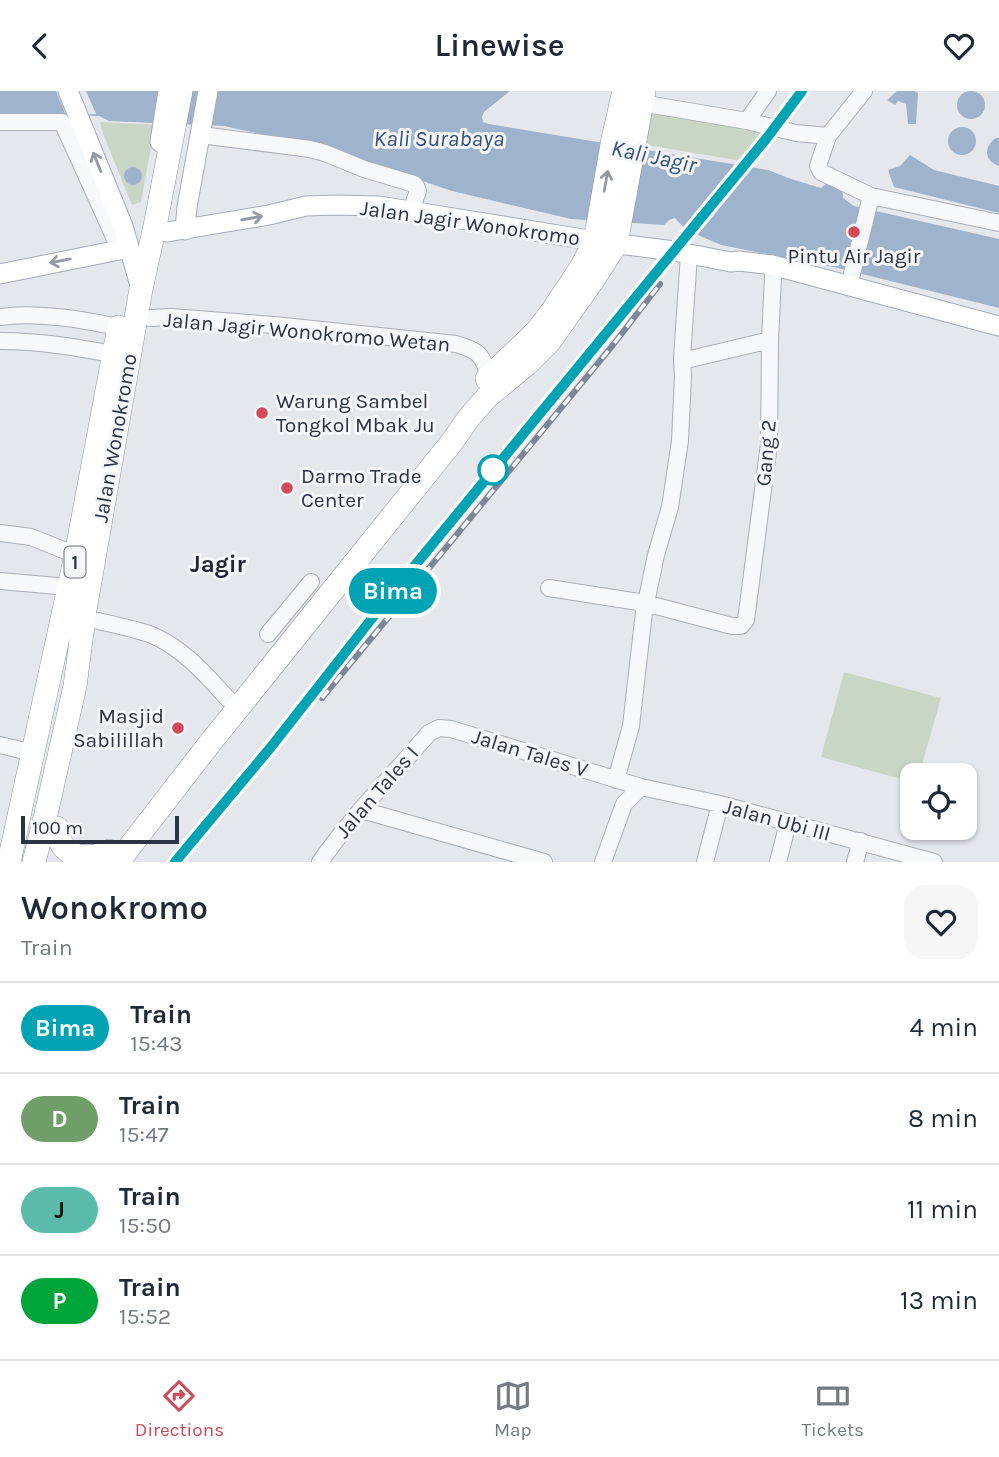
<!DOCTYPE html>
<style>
:root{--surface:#fff;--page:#f6f6f7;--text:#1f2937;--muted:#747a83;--line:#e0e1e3;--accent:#d1495b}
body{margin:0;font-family:Karla,sans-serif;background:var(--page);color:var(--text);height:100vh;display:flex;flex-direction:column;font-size:26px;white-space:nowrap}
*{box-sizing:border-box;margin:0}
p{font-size:23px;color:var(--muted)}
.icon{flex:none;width:38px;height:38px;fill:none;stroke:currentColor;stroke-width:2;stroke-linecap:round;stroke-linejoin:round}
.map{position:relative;height:771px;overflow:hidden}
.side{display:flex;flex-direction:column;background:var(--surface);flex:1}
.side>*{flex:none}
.badge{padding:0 14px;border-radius:23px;font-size:24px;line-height:46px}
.fabs{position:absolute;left:900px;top:672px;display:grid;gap:14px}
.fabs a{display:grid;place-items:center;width:77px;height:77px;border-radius:14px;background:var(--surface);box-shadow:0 2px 5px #0004;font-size:35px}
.scale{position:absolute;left:21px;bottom:18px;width:158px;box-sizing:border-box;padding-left:7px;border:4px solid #2b3445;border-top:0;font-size:19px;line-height:24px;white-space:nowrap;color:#2b3445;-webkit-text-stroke:5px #f4f6f9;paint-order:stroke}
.map>.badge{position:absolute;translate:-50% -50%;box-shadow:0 0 0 4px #fff}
.round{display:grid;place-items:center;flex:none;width:74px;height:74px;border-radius:21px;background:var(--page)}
.headline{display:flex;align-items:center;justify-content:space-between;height:119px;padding:0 21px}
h1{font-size:33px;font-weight:600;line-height:52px}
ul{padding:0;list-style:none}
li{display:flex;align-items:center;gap:21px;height:91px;padding:0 21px;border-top:2px solid var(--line)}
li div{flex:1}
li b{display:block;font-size:26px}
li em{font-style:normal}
li .badge{min-width:77px;font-weight:700;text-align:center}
header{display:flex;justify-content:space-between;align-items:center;height:91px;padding:0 21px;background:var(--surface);font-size:32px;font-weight:600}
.menu{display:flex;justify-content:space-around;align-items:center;height:98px;border-top:2px solid var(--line);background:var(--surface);font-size:19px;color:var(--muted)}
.menu a{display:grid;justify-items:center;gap:4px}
.menu .current{color:var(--accent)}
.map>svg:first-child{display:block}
.green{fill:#c9d6c5}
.water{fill:#9fb4cc}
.pier{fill:#e4e7ec}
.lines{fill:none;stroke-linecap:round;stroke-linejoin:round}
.minor-casing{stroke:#a9aeb7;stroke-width:18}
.major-casing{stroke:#a3abb8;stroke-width:21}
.highway-casing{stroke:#8b94a3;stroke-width:24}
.minor{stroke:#f7f8fa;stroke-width:16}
.major{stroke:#fff;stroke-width:19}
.highway{stroke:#fff;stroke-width:23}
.rail-casing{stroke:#7d8696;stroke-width:6}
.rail{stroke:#f4f6f9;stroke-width:3.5;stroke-dasharray:10;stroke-linecap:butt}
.oneway{stroke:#959aa2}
.line-casing{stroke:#fff;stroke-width:16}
.line{stroke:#00a3b4;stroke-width:10}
.poi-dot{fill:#d1495b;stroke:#f4f6f9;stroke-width:2.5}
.stop-dot{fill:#fff;stroke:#00a3b4;stroke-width:3.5}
.labels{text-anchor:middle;stroke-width:6;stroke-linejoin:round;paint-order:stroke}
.shield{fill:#f4f6f9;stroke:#676e7b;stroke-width:2}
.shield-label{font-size:19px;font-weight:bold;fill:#2b3445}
.street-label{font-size:21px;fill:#2b3445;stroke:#f4f6f9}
.poi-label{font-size:21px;fill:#2b3445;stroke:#f4f6f9;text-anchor:start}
.water-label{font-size:23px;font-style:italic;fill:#34527a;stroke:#f4f6f9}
.quarter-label{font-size:24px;font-weight:bold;fill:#1d2536;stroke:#f4f6f9}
</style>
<header><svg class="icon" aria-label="back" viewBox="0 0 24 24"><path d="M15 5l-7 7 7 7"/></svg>Linewise<svg class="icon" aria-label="heart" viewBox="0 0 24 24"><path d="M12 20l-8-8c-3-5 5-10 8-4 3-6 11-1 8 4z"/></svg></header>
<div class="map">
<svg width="999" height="771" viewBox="0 0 999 771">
<rect width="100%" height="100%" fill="#e4e7ec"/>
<path class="green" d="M648,19l113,23 -19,28 -101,-17z
M100,31l55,3 -14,77 -9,3 -28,-69z
M844,581l97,26 -22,77h-7v7l-91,-25z"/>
<path class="water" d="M957 14a14 14 0 1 1 28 0a14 14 0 1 1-28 0Z
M0,0h510l-26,21 -2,5 1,5 6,2 279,46 23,9 30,9 9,-7 12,3 1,14 11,8 145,33v69l-161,-40 -117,-23 -35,-15 -11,-12 -6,2 -5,5 -93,-6 -119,-28 -123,-42 -105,-23 -115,-5 -10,-5 -99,-2z
M897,0h17l4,2 -2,31h-8l-2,-20 -8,-3 -3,4 -8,-5z
M948 50a14 14 0 1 1 28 0a14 14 0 1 1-28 0Z
M996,47h3v28c-15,-5 -16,-19 -3,-28z
M910,64l24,15 65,16v27l-105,-26 -6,-17 12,-4z
M124 85a9 9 0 1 1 18 0a9 9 0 1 1-18 0Z"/>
<path class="pier" d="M56,0h30l10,23 -30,1z"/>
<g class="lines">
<g class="minor-casing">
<path id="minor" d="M641,12l106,18 49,12 32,3
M747,30l21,-30
M0,31h62l58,128
M201,44l109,14 15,4 39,16 50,15 2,2 2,5 -7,20
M871,105l128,27
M849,195l22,-90 -50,-24 -3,-6 10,-30 36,-45
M0,226c39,-6 90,4 128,12
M150,227l21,-1 103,8 182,19c22,7 26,9 33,32
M0,250c42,0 81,7 122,15
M682,270l88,-21
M0,442l31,4 45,18
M0,490l69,6
M549,497l96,15 87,23h9l5,-6 23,-176 1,-104 3,-63
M98,530c18,4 37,8 54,14 32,14 53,39 76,64
M268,543l43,-52
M0,654l33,8
M616,689l15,-54 14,-123 2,-5 9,-43 14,-48 10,-66 3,-65 -1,-18 7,-103
M362,719l182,52
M320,771c32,-46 73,-87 109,-129l10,-5 12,1 190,58 79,17 214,58
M603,771l21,-58 17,-17
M705,771l15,-58
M778,771l10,-39
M855,771l6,-21"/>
</g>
<g class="major-casing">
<path id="major" d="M68,0l55,135 18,63
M160,51l8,-51
M185,139l2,-23 21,-116
M167,141l102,-17 37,-9 30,-1 43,1 216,35 79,10 57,11 8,-1 33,4 227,61
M0,183l129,-26"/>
</g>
<g class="highway-casing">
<path id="highway" d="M487,288l49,-47 17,-22 28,-42 14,-27 18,-102 11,-48
M57,737c2,30 29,34 52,23
M9,771l67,-307 43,-228
M34,771l12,-48 29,-128 10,-76 56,-321 14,-63 26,-135
M118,771l92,-119 242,-301 16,-23 19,-22 40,-33 22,-22 46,-65 21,-33 28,-153"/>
</g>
<use href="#minor" class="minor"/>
<use href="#major" class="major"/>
<use href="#highway" class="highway"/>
<g class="rail-casing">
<path id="rail" d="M322,607l291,-353 47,-61
M175,771l96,-115 113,-144 382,-464 36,-48"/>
</g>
<use href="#rail" class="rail"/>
</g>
<defs><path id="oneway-shaft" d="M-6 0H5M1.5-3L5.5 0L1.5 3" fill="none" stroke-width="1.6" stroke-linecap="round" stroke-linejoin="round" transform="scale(1.75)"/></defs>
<g class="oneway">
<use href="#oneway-shaft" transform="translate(97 71) rotate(-112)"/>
<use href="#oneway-shaft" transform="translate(606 90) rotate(-80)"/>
<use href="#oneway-shaft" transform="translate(252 127) rotate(-10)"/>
<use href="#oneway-shaft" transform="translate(60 170) rotate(169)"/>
</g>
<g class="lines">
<g class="line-casing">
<path id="line" d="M175,771l96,-115 113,-144 382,-464 36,-48"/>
</g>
<use href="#line" class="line"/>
</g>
<g class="poi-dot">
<circle cx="854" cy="141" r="7"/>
<circle cx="262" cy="322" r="7"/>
<circle cx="287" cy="397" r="7"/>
<circle cx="178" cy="637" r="7"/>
</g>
<circle class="stop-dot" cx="493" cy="379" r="14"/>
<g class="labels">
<rect class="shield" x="64.5" y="455.5" width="21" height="31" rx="5"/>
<g class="shield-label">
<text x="75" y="478">1</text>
</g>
<g class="street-label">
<text transform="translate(470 132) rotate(8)" y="7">Jalan Jagir Wonokromo</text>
<text transform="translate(307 241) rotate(5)" y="7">Jalan Jagir Wonokromo Wetan</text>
<text transform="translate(115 347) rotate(-80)" y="7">Jalan Wonokromo</text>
<text transform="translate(766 362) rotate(-85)" y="7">Gang 2</text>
<text transform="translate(530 662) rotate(17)" y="7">Jalan Tales V</text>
<text transform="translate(377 701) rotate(-49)" y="7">Jalan Tales I</text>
<text transform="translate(777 729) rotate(15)" y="7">Jalan Ubi III</text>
</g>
<g class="poi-label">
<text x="854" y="172" text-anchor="middle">Pintu Air Jagir</text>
<text x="276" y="317">Warung Sambel<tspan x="276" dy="24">Tongkol Mbak Ju</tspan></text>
<text x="301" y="392">Darmo Trade<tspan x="301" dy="24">Center</tspan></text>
<text x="164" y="632" text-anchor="end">Masjid<tspan x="164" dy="24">Sabilillah</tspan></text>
</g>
<g class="water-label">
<text x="439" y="55">Kali Surabaya</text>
<text transform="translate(654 65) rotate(12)" y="8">Kali Jagir</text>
</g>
<g class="quarter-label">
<text x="218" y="481">Jagir</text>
</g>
</g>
</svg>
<div class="fabs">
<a><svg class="icon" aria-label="locate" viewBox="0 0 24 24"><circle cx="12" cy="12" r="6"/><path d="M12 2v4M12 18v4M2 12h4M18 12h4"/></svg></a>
</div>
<div class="scale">100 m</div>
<b class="badge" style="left:393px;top:500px;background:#00a3b4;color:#fff">Bima</b>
</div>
<section class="side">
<div class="headline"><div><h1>Wonokromo</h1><p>Train</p></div><a class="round"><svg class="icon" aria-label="heart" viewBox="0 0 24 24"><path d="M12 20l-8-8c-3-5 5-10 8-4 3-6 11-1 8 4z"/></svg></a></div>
<ul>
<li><span class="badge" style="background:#00a3b4;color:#fff">Bima</span><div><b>Train</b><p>15:43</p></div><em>4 min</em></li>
<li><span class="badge" style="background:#6f9e68;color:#fff">D</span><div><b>Train</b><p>15:47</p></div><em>8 min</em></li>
<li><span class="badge" style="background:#5cbcac;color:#111">J</span><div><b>Train</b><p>15:50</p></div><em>11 min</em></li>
<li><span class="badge" style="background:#00a53a;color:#fff">P</span><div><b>Train</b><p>15:52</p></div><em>13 min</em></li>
</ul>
</section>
<nav class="menu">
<a class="current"><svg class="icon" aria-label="directions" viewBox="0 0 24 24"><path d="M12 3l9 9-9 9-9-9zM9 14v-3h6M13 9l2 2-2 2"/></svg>Directions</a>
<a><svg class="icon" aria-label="map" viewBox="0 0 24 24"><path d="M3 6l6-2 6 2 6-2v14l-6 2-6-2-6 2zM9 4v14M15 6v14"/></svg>Map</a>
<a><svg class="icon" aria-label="tickets" viewBox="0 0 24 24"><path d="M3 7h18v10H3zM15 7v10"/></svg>Tickets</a>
</nav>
